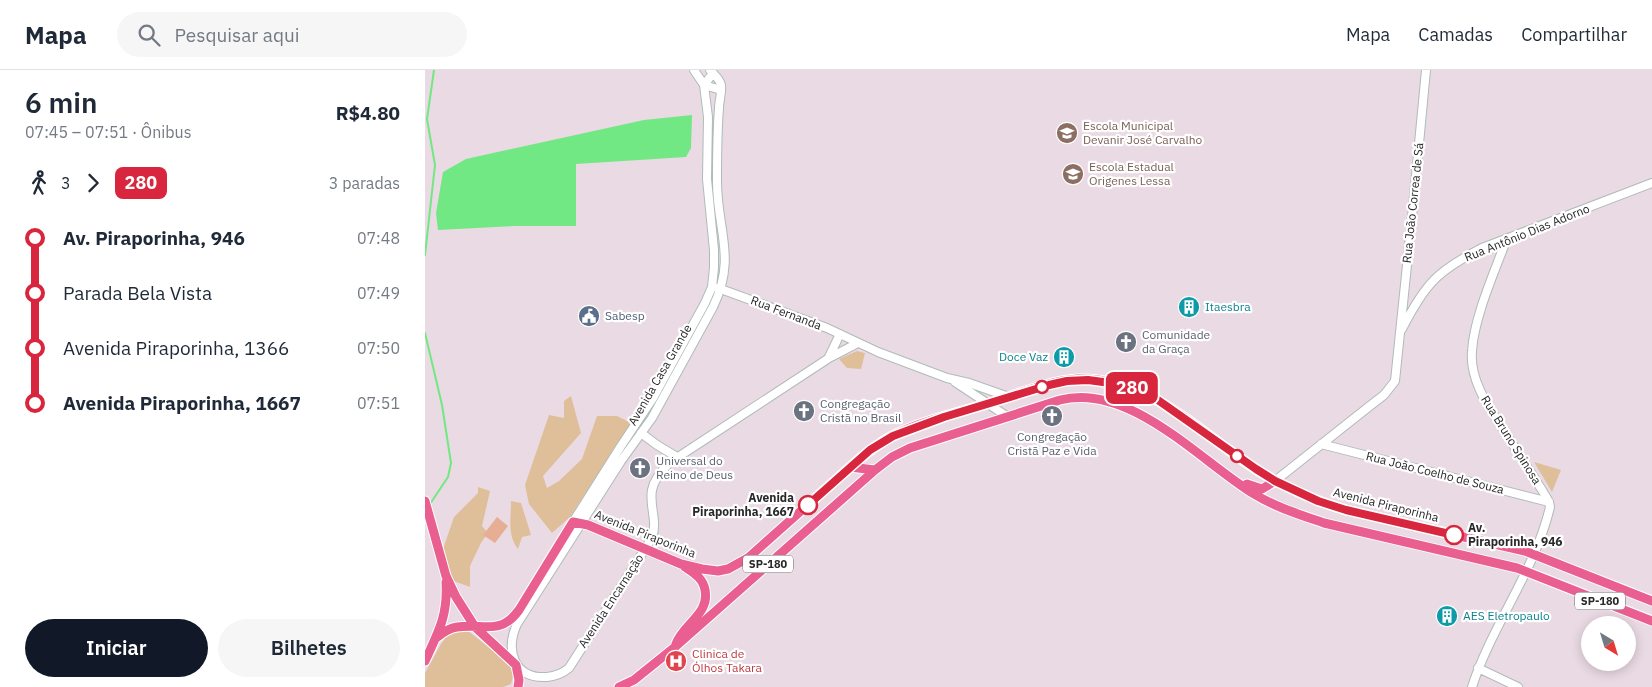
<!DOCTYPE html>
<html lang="pt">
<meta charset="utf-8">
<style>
:root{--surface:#fff;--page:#f6f6f7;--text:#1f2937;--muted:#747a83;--line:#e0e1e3;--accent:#111827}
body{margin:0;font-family:"IBM Plex Sans",sans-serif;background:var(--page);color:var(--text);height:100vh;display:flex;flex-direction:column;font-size:19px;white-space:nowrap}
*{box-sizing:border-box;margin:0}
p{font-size:16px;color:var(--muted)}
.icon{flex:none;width:28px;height:28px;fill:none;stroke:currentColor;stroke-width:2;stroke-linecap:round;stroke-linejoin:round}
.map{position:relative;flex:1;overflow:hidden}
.drawer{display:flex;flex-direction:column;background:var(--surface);width:425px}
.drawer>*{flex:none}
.badge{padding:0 10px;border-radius:8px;font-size:18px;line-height:32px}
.needle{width:32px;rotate:142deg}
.buttons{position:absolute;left:1156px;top:546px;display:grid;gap:10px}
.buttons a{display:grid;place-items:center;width:55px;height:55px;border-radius:50%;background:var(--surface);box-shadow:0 2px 12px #0003;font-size:25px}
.map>.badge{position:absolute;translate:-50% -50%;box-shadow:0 0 0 2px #fff}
.legs{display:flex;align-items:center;gap:8px;height:55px;padding:0 25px;font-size:16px}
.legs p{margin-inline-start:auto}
.overview{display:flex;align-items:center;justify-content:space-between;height:85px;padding:0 25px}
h1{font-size:28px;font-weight:600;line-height:38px}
.action{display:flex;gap:10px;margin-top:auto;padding:10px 25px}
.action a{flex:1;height:58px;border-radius:30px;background:var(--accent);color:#fff;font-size:20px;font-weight:600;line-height:58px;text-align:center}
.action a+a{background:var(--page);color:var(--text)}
ul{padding:0 25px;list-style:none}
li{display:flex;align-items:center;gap:18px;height:55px;font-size:19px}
li i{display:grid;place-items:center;width:8px;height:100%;margin:0 6px;background:currentColor}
li i::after{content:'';width:12px;height:12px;margin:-6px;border:4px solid;border-radius:50%;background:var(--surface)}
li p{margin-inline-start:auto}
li:first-child i{background:linear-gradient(#0000 50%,currentColor 0)}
li:last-child i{background:linear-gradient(currentColor 50%,#0000 0)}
header{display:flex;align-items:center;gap:30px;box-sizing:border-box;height:70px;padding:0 25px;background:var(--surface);border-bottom:1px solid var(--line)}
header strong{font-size:24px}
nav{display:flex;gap:28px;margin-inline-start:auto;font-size:18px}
.search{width:350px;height:45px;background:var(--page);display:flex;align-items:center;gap:12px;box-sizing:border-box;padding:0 18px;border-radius:28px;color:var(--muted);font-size:19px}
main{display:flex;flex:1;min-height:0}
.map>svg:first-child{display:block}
.green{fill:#dfbf99}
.pitch{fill:#e6ae95}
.water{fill:#71e883}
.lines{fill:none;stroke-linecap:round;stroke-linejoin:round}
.stream{stroke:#71e883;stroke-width:2}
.secondary-casing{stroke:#aebcb8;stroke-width:10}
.primary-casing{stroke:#fff;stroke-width:11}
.secondary{stroke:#fff;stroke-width:8}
.primary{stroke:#e96090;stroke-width:9}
.line-1-casing{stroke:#fff;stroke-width:11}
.line-1{stroke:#d7263d;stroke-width:8}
.stop-1-dot{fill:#fff;stroke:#d7263d;stroke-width:2.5}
.labels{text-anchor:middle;stroke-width:4.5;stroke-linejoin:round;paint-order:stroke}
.shield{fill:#fff;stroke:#686868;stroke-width:1}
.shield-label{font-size:11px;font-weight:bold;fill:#282828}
.education-label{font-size:12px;fill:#785e54;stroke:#fff;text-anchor:start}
.street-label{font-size:12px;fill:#282828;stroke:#fff}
.culture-label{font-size:12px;fill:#0d838f;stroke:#fff;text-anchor:start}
.service-label{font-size:12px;fill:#4e5e75;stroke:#fff;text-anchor:start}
.worship-label{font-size:12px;fill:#5b616d;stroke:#fff;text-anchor:start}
.stop-label{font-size:12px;font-weight:bold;fill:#282828;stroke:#fff;text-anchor:end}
.health-label{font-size:12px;fill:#be3a42;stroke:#fff;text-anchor:start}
</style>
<header>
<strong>Mapa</strong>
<div class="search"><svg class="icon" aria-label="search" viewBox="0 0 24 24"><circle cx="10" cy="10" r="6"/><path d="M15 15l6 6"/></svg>Pesquisar aqui</div>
<nav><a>Mapa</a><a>Camadas</a><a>Compartilhar</a></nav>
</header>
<main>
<section class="drawer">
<div class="overview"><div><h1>6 min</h1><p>07:45 – 07:51 · Ônibus</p></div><b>R$4.80</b></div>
<div class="legs"><svg class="icon" aria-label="walk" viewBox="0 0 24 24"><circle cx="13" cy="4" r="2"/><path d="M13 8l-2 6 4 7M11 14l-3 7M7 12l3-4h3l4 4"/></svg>3<svg class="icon" aria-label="forward" viewBox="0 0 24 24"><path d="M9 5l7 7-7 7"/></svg><b class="badge" style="background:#d7263d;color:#fff">280</b><p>3 paradas</p></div>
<ul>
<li><i style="color:#d7263d"></i><b>Av. Piraporinha, 946</b><p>07:48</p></li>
<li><i style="color:#d7263d"></i><span>Parada Bela Vista</span><p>07:49</p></li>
<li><i style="color:#d7263d"></i><span>Avenida Piraporinha, 1366</span><p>07:50</p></li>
<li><i style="color:#d7263d"></i><b>Avenida Piraporinha, 1667</b><p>07:51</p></li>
</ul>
<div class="action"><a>Iniciar</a><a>Bilhetes</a></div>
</section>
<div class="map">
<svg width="1227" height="617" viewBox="0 0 1227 617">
<rect width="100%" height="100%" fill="#eadae3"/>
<path class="green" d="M432,281l8,2 -4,16 -14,-1 -8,-9z
M146,326l10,37 -38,43 4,12 12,-7 23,-22 15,-43h20l14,7 -61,94 -18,16 -23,-29 -4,-19 24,-70 15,3v-17z
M1109,392l27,8 -9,22z
M53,417l12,4 -8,35 6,7 -7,10 -11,23v21l-19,-7 -9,-28 12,-35 24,-24z
M86,431l10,2 10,32 -9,2 -4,12c-11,-14 -7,-31 -7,-48z
M33,560l10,1 37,29 6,8 2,8 -2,8 -8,3h-78v-14l16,-29 6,-8z"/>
<path class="pitch" d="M72,447l11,9 -13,17 -12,-8z"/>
<path class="water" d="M267,45l-1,33 -5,9 -110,7v62h-61l-77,4 -2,-17 7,-41 23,-13 178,-39z"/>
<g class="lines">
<path class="stream" d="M0,185l10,-90 -8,-46 7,-49
M0,263l17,72 9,58 -3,14 -18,27"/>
<g class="secondary-casing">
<path id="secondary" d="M285,0c4,5 10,9 11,15 1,8 -2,16 -2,23 -2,25 -2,49 -2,74 0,48 20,76 -4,125l-61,111 -31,43 -104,163c-12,27 -3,55 30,53 9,-1 15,-3 22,-9l83,-130c6,-17 -3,-32 0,-48 2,-11 10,-19 17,-27l160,-105 29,-15
M288,3l-9,12 17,5
M293,218l109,40 51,24 69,26 22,5 40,14
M977,259c23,-45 35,-58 80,-81l170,-65
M404,287l11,-23
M530,312l53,35
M216,363l16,12 20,12
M896,374l228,58
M850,411l96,-76 13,-10 11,-14 17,-164 14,-147
M148,452l48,-76 32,-48 52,-95 7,-16 2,-19v-18l-7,-71 1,-62 -4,-32 -10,-15
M1053,598l40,19
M1047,617c20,-62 63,-116 78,-180l-1,-5 -4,-7c-11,-18 -23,-36 -35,-55 -16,-26 -41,-56 -38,-89 2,-34 23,-80 35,-113"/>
</g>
<g class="primary-casing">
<path id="primary" d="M425,397l25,3
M822,414l15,5 13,-8
M0,431l21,75 10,21 19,30 41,38 3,15 -1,7
M11,568c6,-5 13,-10 21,-11 27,-4 43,9 62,-17l54,-88 15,3 93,39 21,5 16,2 10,-2 20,-11 109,-97c11,-9 23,-19 37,-26 29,-14 62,-22 93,-31 29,-9 60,-23 91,-25 71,-3 123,55 179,91 27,17 58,31 89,40l179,41 127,50
M251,574c7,-20 34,-30 29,-54 -2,-12 -11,-17 -20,-23
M0,591c14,-30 23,-46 21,-79
M194,617l15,-7 41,-33 200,-177 17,-13 18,-9 150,-48c69,-18 139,60 194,94 21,13 47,21 70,29l193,45 135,53"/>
</g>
<use href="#secondary" class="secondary"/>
<use href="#primary" class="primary"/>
</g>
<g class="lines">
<g class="line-1-casing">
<path id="line-1" d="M383,435l62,-55 23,-14 51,-19 105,-32 18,-4 21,-1 37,5 30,13 101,71 19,12 43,20 28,9 108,25"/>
</g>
<use href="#line-1" class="line-1"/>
</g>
<defs>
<g id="school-disc" transform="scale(1.125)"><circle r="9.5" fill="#8d6e63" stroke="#fff"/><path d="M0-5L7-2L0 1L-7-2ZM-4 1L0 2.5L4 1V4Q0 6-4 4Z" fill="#fff"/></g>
<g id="building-disc" transform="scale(1.125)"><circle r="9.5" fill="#0f9aa8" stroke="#fff"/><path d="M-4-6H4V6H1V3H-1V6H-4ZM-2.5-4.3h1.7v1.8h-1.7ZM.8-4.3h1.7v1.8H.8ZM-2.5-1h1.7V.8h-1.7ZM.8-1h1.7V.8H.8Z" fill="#fff"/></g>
<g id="civic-disc" transform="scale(1.125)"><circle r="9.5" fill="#5c6f8a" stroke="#fff"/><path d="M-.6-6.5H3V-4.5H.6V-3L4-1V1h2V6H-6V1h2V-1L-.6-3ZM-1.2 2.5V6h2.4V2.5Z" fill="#fff"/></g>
<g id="church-disc" transform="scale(1.125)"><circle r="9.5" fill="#6b7280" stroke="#fff"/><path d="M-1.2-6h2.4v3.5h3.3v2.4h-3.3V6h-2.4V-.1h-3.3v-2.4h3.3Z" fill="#fff"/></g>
<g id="hospital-disc" transform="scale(1.125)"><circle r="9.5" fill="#e0444e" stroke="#fff"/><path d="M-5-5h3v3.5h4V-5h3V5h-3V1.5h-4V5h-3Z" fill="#fff"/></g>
</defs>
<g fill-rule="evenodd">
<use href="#school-disc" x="642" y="63"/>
<use href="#school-disc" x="648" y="104"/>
<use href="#building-disc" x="764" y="237"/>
<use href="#civic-disc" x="164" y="246"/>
<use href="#church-disc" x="701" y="272"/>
<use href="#building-disc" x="639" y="287"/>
<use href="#church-disc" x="379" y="341"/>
<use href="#church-disc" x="627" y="346"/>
<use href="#church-disc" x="215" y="398"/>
<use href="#building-disc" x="1022" y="546"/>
<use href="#hospital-disc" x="251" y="591"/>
</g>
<g class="stop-1-dot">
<circle cx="617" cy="317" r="6"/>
<circle cx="812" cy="386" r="6"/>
<circle cx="383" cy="435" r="9"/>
<circle cx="1029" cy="465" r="9"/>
</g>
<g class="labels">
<g class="shield">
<rect x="318" y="485.5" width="50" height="17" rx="4"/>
<rect x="1150" y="522.5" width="50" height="17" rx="4"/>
</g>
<g class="shield-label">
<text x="343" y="498">SP-180</text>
<text x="1175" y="535">SP-180</text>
</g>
<g class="education-label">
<text x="658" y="60">Escola Municipal<tspan x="658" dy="14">Devanir José Carvalho</tspan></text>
<text x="664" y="101">Escola Estadual<tspan x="664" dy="14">Origenes Lessa</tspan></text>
</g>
<g class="street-label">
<text transform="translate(988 133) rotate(-84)" y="4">Rua João Correa de Sá</text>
<text transform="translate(1102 163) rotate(-22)" y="4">Rua Antônio Dias Adorno</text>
<text transform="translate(361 243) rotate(21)" y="4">Rua Fernanda</text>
<text transform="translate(235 305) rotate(-60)" y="4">Avenida Casa Grande</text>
<text transform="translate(1086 370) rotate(58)" y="4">Rua Bruno Spinosa</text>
<text transform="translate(1010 403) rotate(14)" y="4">Rua João Coelho de Souza</text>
<text transform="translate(961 435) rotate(14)" y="4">Avenida Piraporinha</text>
<text transform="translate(220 464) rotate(22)" y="4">Avenida Piraporinha</text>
<text transform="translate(186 531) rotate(-57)" y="4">Avenida Encarnação</text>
</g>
<g class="culture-label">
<text x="780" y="241">Itaesbra</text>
<text x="623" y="291" text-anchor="end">Doce Vaz</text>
<text x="1038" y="550">AES Eletropaulo</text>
</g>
<g class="service-label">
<text x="180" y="250">Sabesp</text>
</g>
<g class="worship-label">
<text x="717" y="269">Comunidade<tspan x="717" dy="14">da Graça</tspan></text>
<text x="395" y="338">Congregação<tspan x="395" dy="14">Cristã no Brasil</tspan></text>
<text x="627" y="371" text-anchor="middle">Congregação<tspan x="627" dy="14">Cristã Paz e Vida</tspan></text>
<text x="231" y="395">Universal do<tspan x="231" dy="14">Reino de Deus</tspan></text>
</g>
<g class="stop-label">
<text x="369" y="432">Avenida<tspan x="369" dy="14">Piraporinha, 1667</tspan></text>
<text x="1043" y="462" text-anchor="start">Av.<tspan x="1043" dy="14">Piraporinha, 946</tspan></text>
</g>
<g class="health-label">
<text x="267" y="588">Clinica de<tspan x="267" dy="14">Ólhos Takara</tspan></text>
</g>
</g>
</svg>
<div class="buttons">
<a><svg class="needle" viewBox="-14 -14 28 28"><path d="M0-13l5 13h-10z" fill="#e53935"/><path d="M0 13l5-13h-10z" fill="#747a83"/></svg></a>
</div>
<b class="badge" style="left:707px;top:318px;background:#d7263d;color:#fff">280</b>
</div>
</main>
